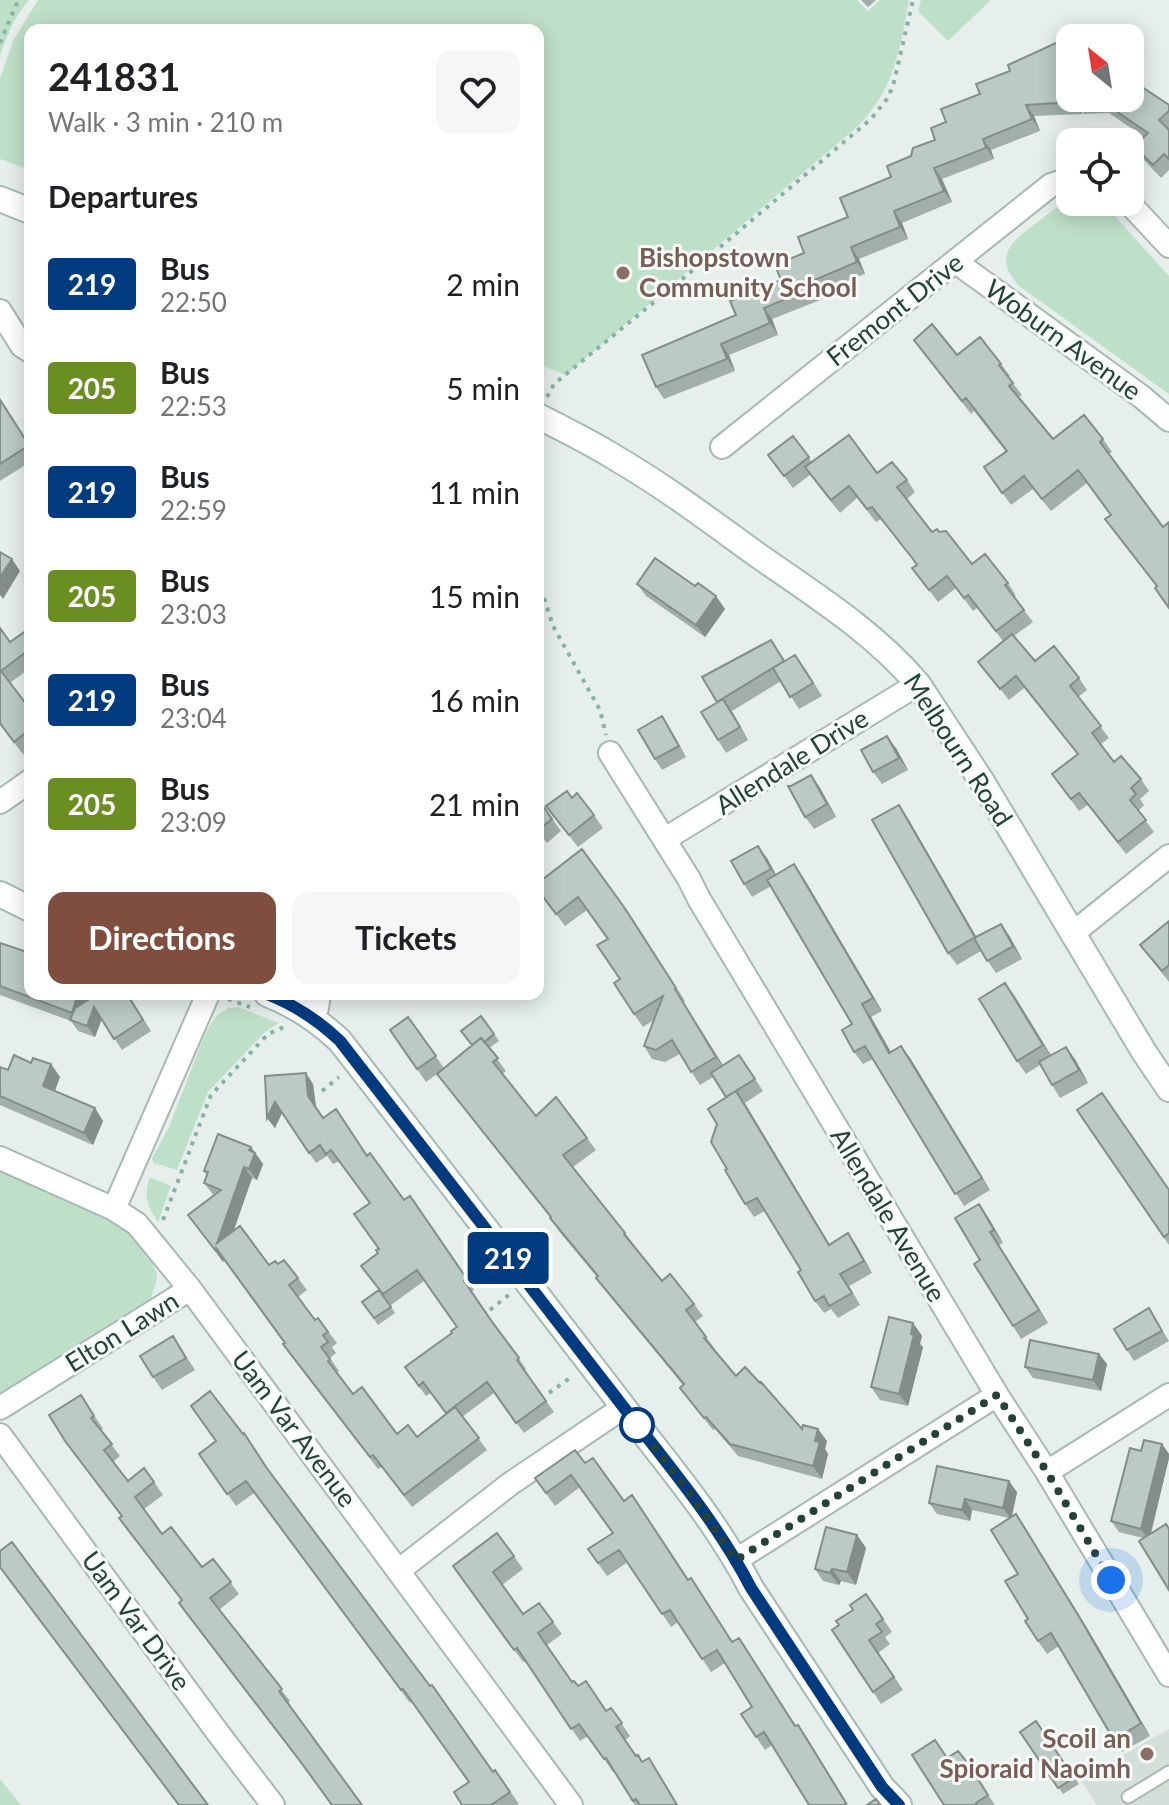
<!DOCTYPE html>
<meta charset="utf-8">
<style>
:root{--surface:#fff;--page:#f6f6f6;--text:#202124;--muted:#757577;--accent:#7f4e3f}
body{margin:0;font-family:Lato,sans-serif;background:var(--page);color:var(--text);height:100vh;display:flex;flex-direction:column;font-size:30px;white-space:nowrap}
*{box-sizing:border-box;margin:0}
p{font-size:26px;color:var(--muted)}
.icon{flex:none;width:44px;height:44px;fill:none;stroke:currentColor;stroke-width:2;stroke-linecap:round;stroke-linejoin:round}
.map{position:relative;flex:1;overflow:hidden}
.details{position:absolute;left:24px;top:24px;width:520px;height:976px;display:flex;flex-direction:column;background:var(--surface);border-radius:16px;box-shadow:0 4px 20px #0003}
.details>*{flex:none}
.badge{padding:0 16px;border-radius:6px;font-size:28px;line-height:52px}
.needle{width:52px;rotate:330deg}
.buttons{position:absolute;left:1056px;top:24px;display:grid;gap:16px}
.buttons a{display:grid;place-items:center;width:88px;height:88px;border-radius:16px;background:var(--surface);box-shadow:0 4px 20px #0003;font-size:40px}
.you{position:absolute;width:40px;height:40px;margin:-20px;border:6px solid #fff;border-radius:50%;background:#1a73e8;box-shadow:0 0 0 12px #1a73e833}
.map>.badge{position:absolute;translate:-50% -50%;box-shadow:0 0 0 4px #fff}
h2{padding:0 24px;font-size:30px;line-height:72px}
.round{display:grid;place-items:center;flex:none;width:84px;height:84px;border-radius:16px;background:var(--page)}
.summary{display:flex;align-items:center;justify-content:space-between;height:136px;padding:0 24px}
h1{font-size:38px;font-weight:700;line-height:60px}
.cta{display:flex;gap:16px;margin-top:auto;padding:16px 24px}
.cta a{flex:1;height:92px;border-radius:16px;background:var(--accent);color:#fff;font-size:32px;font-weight:700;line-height:92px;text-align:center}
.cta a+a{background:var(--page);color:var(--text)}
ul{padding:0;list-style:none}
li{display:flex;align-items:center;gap:24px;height:104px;padding:0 24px}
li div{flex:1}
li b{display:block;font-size:30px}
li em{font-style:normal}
li .badge{min-width:88px;font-weight:700;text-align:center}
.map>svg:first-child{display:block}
.built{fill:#d4dfda}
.green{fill:#bfe0c8}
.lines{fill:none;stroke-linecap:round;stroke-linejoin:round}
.lane-casing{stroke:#a8b8b2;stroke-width:15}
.street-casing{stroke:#a8b8b2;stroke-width:26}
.secondary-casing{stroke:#a4bbb3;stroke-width:28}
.path{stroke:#86b3a5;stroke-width:4;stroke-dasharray:4 6;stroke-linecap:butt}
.lane{stroke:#fff;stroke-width:11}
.street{stroke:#fff;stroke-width:22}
.secondary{stroke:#fff;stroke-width:24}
.wall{fill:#a1aea9}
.shaded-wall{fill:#838d89}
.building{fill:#bbcac4;stroke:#838d89;stroke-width:2}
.line-casing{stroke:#fff;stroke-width:18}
.line{stroke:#003b80;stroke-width:12}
.walk{stroke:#24423a;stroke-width:8;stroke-dasharray:0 14.4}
.education-dot{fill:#8d6e63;stroke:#f7fbf9;stroke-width:3}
.stop-dot{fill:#fff;stroke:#003b80;stroke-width:4}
.labels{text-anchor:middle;stroke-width:6;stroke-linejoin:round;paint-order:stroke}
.education-label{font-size:26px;font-weight:bold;fill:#785e54;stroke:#f7fbf9;text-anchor:start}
.street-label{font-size:26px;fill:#24423a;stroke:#f7fbf9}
</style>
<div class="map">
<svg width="1169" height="1805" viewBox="0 0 1169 1805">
<rect width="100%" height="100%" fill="#e6efeb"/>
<path class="built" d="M1169,1729v76h-72l-17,-26z"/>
<path class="green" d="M0,0h29c-14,16 -22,35 -29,56z
M38,0h819l11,11 12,-11h29c-9,49 -15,90 -51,126l-292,249 -28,-11v-334h-508v140l-30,-11v-81l14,-39z
M921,0h70l-43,41 -30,-30z
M1072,202l24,1 16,10 57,63v118l-150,-108c-28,-30 -5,-47 20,-65 11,-9 19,-16 33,-19z
M238,1007l41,16 -14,9 -57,60 -31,78 -23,-7 -2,-5 17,-31 36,-93 10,-17 13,-9z
M0,1167l103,46 25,18 22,28 6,12 1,8 -6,19 -151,95z
M150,1177l21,9 -13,36c-11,-16 -15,-27 -8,-45z
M0,1779l21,26h-21z"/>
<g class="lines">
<g class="lane-casing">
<path id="lane" d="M1128,1797l41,-25"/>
</g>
<g class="street-casing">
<path id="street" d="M1128,202l41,44
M956,262l186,135 27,23
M0,311l22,35 8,5
M722,447l329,-262 19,-6
M610,753l79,126 10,20 298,496 50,77 122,203
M0,802l30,-21
M665,839l253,-155
M1072,934l97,-78
M312,1016l5,-8 2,-14
M0,1158l114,51 23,15 53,65 -190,119
M114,1209l94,-215
M190,1289l381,516
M0,1435l218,298 55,72
M1047,1472l122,-77
M736,1560l261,-165
M398,1571l112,-87 114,-77"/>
</g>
<g class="secondary-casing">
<path id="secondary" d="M0,199l30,12
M538,416c25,13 52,26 76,41 50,29 95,63 142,97 57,40 117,77 162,130l63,96 163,272 25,37
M0,894l30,15
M267,994c28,11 51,26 73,47 91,118 184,236 275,355 47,62 100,122 136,192l131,199 17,18"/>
</g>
<path class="path" d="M0,43l16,-38 5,-5
M547,397l7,-13 132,-108 185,-157 16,-20 6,-13 20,-86
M538,579l15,47 47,84 6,25
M228,999l22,8
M322,1091l17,-14
M163,1220l48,-125 57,-61 16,-7
M490,1310l20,-16
M549,1393l24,-17"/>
<use href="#lane" class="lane"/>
<use href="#street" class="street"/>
<use href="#secondary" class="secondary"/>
</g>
<path class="wall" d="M861,0h15l-8,7z
M1070,98l99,7v65l-8,8 -18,-19 -9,-13 10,-9 -35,-24 -25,1 -2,-3v3l-48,2 6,15 -49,19 3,9 -52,20 10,23 -50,21 6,16 -49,20 6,15 -45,18 3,7 -51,20 6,16 -49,20 6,16 -71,28 -8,-12 80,-72 45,-35 23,-27 44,-36 43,-40 20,-21 24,-16 11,-18 -5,-13z
M914,340l43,15 44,9 9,12 -2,1 14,18 -3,2 34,42h50l9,13 -3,2 47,132 -51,-67 6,-4 -24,-32 -36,28 -18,-22 -22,16 -27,-38 22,-15 -32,-41 -3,3z
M0,398l30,47v17l-30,19z
M793,436l19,26 65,11 30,7 8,12 -8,7 25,33 40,32 36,19 8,13 -2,1 19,25 -19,14 21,25 44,17 8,12 -9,7 31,41 -8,6 13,18 27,17 8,12 -9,8 4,6 -6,6 16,21 -28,22 -38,-49 -9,6 -27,-37 26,-19 -54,-67 -15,12 -31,-38 25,-21 -26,-33 -4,3 -17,-23 -18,14 -26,-34 5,-3 -36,-46 -5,3 -19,-24 -17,15 -30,-38 -17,13 -25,-33z
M637,584l88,25 -20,28 -59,-41z
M0,628l10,14 20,-14v40l-20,15 20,26v40l-7,5 -23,-29z
M785,661l19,6 18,29 -23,13 -18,-28 -49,30 16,29 -22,13 -8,-13 -1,-37 -15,-26z
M662,716l24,41 -24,13 -7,-11z
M896,748l12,22 -26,14 -9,-12z
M811,775l9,13 16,29 -22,12 -9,-12 -14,-31z
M538,799l23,32 -14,12 -8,-10 -1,1z
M546,806l48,9 9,13 -25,19z
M907,817l69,120 25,-13 9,13 12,22 -26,14 -15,-22 -24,14 -9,-12z
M582,849l51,70 52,82 -2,1 40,63 16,-10 24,36 -18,12 84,141 19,-11 24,40 -23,13 11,19 -22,13 -7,-9 -7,4 -9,-12 -14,-31 -36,-59 -11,6 -9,-13 -18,-35 -1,-72 -13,-20 -13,8 -20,-31 -15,8 -13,-3 -8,-13 10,-26 -11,7 -9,-13 -14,-35 -13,-40 -20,-29 -22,16 -27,-36z
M767,858l9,17 27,2 79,134 -11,6 20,35 19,6 80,132 -26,16 -91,-147 -10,5 -9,-12 -2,-28 -81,-138 -19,11 -8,-13z
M1169,921v61l-29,-37z
M0,943l30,51h59l-2,6 11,-6h30l23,37 -29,19 -20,-31 -7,18 -17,-6 -7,-10 -71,-26z
M1014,995l37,60 24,4 13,24 -28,15 -20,-33 -14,9 -9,-13z
M481,1016l18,25 -10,7 17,23 -4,3 34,42 51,22 9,12 -23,17 52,66 9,12 -1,1 29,35 32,23 9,12 -8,6 20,27 -1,1 22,26 66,53 25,12 -2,8 3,5 -6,25 -84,-23 -23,-27 -2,1 -33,-42 3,-3 -78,-95 -9,-12 1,-1 -39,-47 -8,-13 -113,-143 -11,8 -36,-52 18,-13 36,51 28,-23z
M31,1063l20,1 9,13 -5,14 40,17 8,13 -10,24 -93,-40v-38l8,3z
M313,1084l3,23 7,11 44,37 37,45 6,-4 64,94 -2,1 54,78 -2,1 30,42 -30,21 -30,-40 -32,24 25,33 -75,57 -30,-40 -4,2 -87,-113 -8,-12 1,-1 -60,-83 -1,2 -35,-47 26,-19 -10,-13 3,-8 -3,-4 47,-24 12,17 -6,16 -5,-2 -18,52 35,35 9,-1 20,14 9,12 -9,7 17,23 3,-2 19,25 -5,4 4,6 -6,5 9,13 -2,1 16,22 44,40 20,3 29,-23 -15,-21 -5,3 -21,-29 47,-34 5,-6 -33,-46 -33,24 -11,-14 15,22 -17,12 -16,-23 17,-12 -18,-24 17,-13 -9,-50 -30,-42 -6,3 -6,-8 -11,7 -34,-50 -7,15 -8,-10z
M1077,1110l92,80v55z
M988,1217l15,26 -4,2 49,78 -27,16 -8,-13 -33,-66z
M1149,1308l20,33 -35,20 -7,-11z
M913,1323l9,13 -2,8 3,3 -15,59 -28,-6 -9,-13z
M173,1336l22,34 -33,20 -9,-13z
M1099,1354l8,10 -6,27 -68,-13 -8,-11z
M81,1395l22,34 -3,1 20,26 -7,6 15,19 26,1 9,13 -19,14 18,25 40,33 11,-8 26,35 -20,16 71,91 -2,2 21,71 -122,-159 -8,-12 3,-3 -55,-70 -8,-12 2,-2 -56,-75z
M1162,1444l7,10v4l-18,76 -8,4 -24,-6 -8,-11 30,-70z
M199,1454l72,19 222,299 2,-2 24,34 -2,1h-55l6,-23 -56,-81 -2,2 -156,-210 -18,13z
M585,1463l39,38 65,79 44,62 6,-4 57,88 2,-1 9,13 41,67h-39l-37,-60 -7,5 -9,-13 -4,-30 -27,-44 -14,9 -33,-50 -7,5 -43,-65 -21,14 -19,-27 24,-16 -32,-46 -25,19 -20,-28z
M1017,1492l-5,25 13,10 62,101 63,108 -28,16 -8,-12 -55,-94 -12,8 -9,-13 -10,-22 -10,-45 -9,-56 -37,-8 -2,11 -33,-7 -8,-11z
M857,1535l9,13 -10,37 -15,-4 -2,4 -16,-4 -8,-12z
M514,1556l9,13 -21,16 21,29 16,-11 23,31 -15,11 25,37 34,29 5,-3 19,28 -5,4 11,16 7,6 6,-4 29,47h-43l-21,-34 -1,1 -25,-36 -8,5 -54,-80 -3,1 -70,-96z
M866,1594l26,38 -7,5 5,7 -12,9 25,37 -22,14 -49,-74 7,-5z
M1036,1721l43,63 -16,10 -43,-62z
M958,1751l37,54h-51l3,-47z"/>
<path class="shaded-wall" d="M1074,98h10l-9,3 7,10v3l-9,-12z
M1026,105l8,11 6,15 -8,-12z
M983,139l8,11 3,9 -8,-11z
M934,168l8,11 10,23 -8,-11z
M894,211l8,12 6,16 -8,-12z
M851,247l8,12 6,15 -8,-12z
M764,308l8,11 6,16 -8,-12z
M721,344l8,11 6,16 -8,-12z
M12,559l8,12 -17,28 -3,-4v-18z
M716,596l9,13 -20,28 -9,-12z
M723,699l9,13 16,28 -8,-13z
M662,716l7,11 17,30 -7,-11z
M887,736l9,12 12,22 -9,-12z
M811,775l9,13 16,29 -9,-13z
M899,805l8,12 77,133 -9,-13z
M758,846l9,12 13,24 -9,-13z
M794,864l9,13 79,134 -9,-13z
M1001,924l9,13 12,22 -9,-13z
M1005,983l9,12 38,63 -9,-13z
M675,989l8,13 42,67 -9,-12z
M78,994h11l-9,30 -8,-11z
M862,1004l9,13 27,48 -9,-12z
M94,1007l8,11 -7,19 -8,-11z
M901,1046l9,12 80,132 -8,-12z
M1066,1047l9,12 13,24 -9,-13z
M51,1064l9,13 -8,21 -9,-12z
M306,1073l7,11 3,23 -8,-11z
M736,1091l9,13 92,153 -8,-12z
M275,1102l7,11 -7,15 -8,-10z
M95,1108l8,13 -10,24 -9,-12z
M251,1147l12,17 -6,16 -8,-11v-19z
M244,1167l8,11 -27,77 -8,-12z
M979,1204l9,13 15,26 -9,-13z
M990,1232l9,13 49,78 -9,-13z
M848,1233l9,13 15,27 -8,-12z
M216,1248l8,12 -1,2 -8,-12z
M913,1323l9,13 -2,8 3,3 -15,59 -9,-12z
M1099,1354l8,10 -6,27 -8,-11z
M818,1429l9,12 -2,8 3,5 -6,25 -9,-13 2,-25z
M1162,1444l7,10v4l-20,82 -8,-11z
M1009,1481l8,11 -6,27 -8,-11z
M965,1499l7,11 -2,11 -8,-11z
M1016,1514l71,114 63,108 -9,-13z
M857,1535l9,13 -10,37 -9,-13z
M832,1569l9,12 -2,4 -9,-12z
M798,1725l9,13 41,67 -2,-2z"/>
<path class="building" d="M1082,31v7h-12v60h4l-1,4 -47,3 6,14 -49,20 3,9 -52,20 10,23 -50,20 6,16 -49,20 6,15 -45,19 3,6 -51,21 6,15 -49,21 6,15 -71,28 -14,-32 94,-40 -6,-14 51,-21 -6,-15 29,-12 -6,-16 50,-20 -8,-19 51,-21 -4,-11 24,-10 2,-8 22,-8 -4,-12 15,-6 -5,-13 39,-15 -4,-10 34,-13 -2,-6z
M1130,79l39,26v6l-10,9 10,10v29l-5,-5 -11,11 -19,-19 14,-13 -48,-33 -25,1 2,-3h53z
M932,324l25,31 23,-18 21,27 -2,1 14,18 -4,3 44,53 31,-24 19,24 -3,3 63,85 6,-5v86l-14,-20 2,-2 -52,-67 6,-4 -33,-45 -36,29 -18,-23 -22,17 -18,-26 23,-16 -41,-53 -4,3 -48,-61z
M0,400l29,45 -29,19z
M849,435l28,38 15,-11 15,18 -10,7 35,45 5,-3 2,3 7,-1 26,33 13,-10 23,29 -3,2 19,25 -28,21 -28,-36 -4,3 -17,-22 -18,14 -17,-22 5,-3 -4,-6 -41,-52 -5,2 -18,-23 -18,14 -26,-33z
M793,436l16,21 -25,19 -16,-21z
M30,522v13l-5,-8z
M0,552l12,7 -12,18z
M655,558l40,28 3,-3 18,13 -20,29 -59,-41z
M0,628l10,14 20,-14v21l-29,22 29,38v20l-16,13 -14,-19z
M1012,634l23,27 19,-15 25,32 -9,8 31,40 -9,7 22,29 7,-6 20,23 -10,9 5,6 -6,6 16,20 -28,22 -39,-49 -8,6 -19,-25 26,-20 -62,-78 -16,13 -22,-27z
M771,640l13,21 -67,41 -15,-25z
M795,655l18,28 -23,14 -17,-29z
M723,699l17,28 -22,13 -17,-28z
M662,716l17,30 -24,13 -17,-29z
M887,736l12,22 -26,14 -12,-22z
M811,775l16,29 -22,13 -17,-31h3z
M567,791l5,7 5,-5 17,22 -25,20 -23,-29z
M538,799l14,20 -14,11z
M899,805l76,132 -27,16 -76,-133z
M758,846l13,23 -27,15 -13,-23z
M582,849l42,58 52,81 -1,1 41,68 -25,15 -19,-32 -16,10 -12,-4 19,-50 -29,18 -20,-31 6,-4 -23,-34 11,-6 -30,-42 -22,17 -18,-24v-7z
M794,864l79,134 -11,6 27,49 12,-7 81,132 -27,16 -90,-148 -11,6 -12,-22 10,-6 -85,-144z
M1169,921v44l-7,6 -22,-26z
M1001,924l12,22 -26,15 -13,-23z
M0,943l30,10v41h48l-6,19 -72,-27z
M1005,983l38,62 -26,16 -38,-62z
M98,994h29l16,26 -29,19 -20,-32 -7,19 -17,-6 5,-12z
M481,1016l13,18 -10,8 -3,-4 -9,7 -11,-14z
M408,1017l28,39 -19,13 -27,-39z
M481,1038l17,20 -5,4 43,54 20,-19 31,41 -24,17 62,78 -1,1 38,47 8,-7 24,30 -8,6 20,27 -2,1 32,38 9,-9 15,16 1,-1 41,47 1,-4 15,4 -3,12 5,1 -7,24 -83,-22 -24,-27 -2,1 -24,-30 4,-4 -88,-106 2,-2 -48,-58 1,-1 -114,-143z
M1066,1047l13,23 -27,15 -13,-23z
M14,1055l17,8 2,-5 18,6 -8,22 52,22 -11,25 -84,-37v-29l8,3z
M739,1055l16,24 -29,18 -15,-24z
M306,1073l2,23 15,22 13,-9 31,47 3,-3 34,47 6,-4 57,83 -3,2 26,38 29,39 -2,2 29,41 -30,22 -29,-41 -41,31 -23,-31 -4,4 -14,-19 47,-34 -1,-2 6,-4 -40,-57 -34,24 -22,-28 17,-13 -2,-3 3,-1 -25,-35 16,-11 -39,-53 -5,4 -6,-9 -11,8 -34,-51 -8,16 -2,-42z
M736,1091l93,154 19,-12 16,28 -24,13 12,19 -23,13 -5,-10 -9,5 -17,-29 3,-2 -44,-72 -12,6 -20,-34 2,-1 -16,-27 6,-18 -9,-15z
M1102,1093l67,97v43l-5,4 -87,-127z
M218,1134l33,13 -2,3 6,3 -6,16 -5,-2 -27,76 23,-17 29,39 6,-4 3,3 6,-4 14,18 -9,7 26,35 3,-2 10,14 -5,3 5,7 -7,5 9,12 -2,2 25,33 9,-7 35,47 11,-9 9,12 38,-30 24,31 -75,57 -31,-40 -3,2 -87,-113 2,-1 -69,-95 -1,2 -27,-35 33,-25 -17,-7 4,-11 -4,-1z
M979,1204l15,26 -4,2 49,78 -26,16 -39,-62 6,-4 -25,-42z
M379,1290l12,17 -17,11 -12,-16z
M1149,1308l13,23 -35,19 -13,-21z
M889,1317l24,6 -2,11 3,1 -15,59 -28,-7z
M173,1336l13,22 -33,19 -13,-21z
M1030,1340l69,14 -6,26 -68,-13z
M210,1391l33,43 1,-1 22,34 124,166 40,53 2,-1 61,87 2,-2 15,22 -19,13h-29l-8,-13 15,-10 -66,-93 -2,1 -155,-209 -19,13 -28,-40 17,-13 -25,-35z
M81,1395l13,21 -3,2 21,26 -8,6 24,31 16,-13 10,14 -19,15 27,37 9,-7 31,40 11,-8 18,23 -21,16 72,91 -3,2 83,114h-30l-32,-44 -121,-158 3,-3 -63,-82 3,-2 -57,-75 -16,-26z
M1144,1440l18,4 -21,85 -30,-8 19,-73 11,3z
M575,1450l10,13 8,-5 31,43 8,-6 56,85 3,-2 41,64 7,-4 56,88 3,-1 48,78 -2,2h-35l-45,-73 -8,5 -15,-23 11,-7 -35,-57 -15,9 -32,-49 -8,4 -43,-64 -21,13 -10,-14 25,-16 -42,-58 -25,18 -11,-15z
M937,1466l72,15 -6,27 -38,-9 -3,11 -33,-7z
M1016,1514l62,101 63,108 -27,17 -63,-107 -13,8 -13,-20 3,-2 -23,-38 13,-7 -27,-44z
M1166,1524l3,5v61l-30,-49z
M826,1527l31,8 -10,37 -15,-3 -2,4 -15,-4z
M497,1533l17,23 -21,16 30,42 16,-11 14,19 -15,11 34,49 2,-1 4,5 8,-5 20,30 5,-3 11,15 -6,4 20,29 2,-1 4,7 7,-4 28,47h-37l-4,-6 -3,2 -27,-43 -2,1 -25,-35 -8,5 -54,-81 -3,2 -61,-84z
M12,1542l196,263h-29l-179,-238v-16z
M866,1594l17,25 -7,5 6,8 -13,8 25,37 -21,15 -41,-62 7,-5 -3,-4 17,-11 -3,-5z
M1036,1721l38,57 -16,10 -38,-56z
M935,1740l12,18 11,-7 9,11 21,33 -12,8 1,2h-33l-32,-50z
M876,1799l4,6h-13z"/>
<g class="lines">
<g class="line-casing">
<path id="line" d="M267,994c28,11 51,26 73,47 91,119 184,236 275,355 47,62 100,122 136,192l131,199 17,18"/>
</g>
<use href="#line" class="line"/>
<path class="walk" d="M637,1425l50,64 49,71 261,-165 50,77 64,108"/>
</g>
<g class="education-dot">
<circle cx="623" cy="273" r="8"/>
<circle cx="1147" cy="1754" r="8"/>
</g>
<circle class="stop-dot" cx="637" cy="1425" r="16"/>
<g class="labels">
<g class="education-label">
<text x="639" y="267">Bishopstown<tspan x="639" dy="30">Community School</tspan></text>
<text x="1131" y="1748" text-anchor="end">Scoil an<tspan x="1131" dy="30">Spioraid Naoimh</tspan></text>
</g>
<g class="street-label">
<text transform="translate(895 310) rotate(-38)" y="9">Fremont Drive</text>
<text transform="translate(1063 340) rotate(36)" y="9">Woburn Avenue</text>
<text transform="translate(958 750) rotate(57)" y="9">Melbourn Road</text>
<text transform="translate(792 762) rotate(-32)" y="9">Allendale Drive</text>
<text transform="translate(888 1215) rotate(59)" y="9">Allendale Avenue</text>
<text transform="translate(122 1332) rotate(-32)" y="9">Elton Lawn</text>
<text transform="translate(294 1429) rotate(53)" y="9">Uam Var Avenue</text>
<text transform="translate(136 1621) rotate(54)" y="9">Uam Var Drive</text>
</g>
</g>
</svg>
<div class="buttons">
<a><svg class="needle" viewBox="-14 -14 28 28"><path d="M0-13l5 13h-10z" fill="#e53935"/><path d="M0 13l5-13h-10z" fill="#757577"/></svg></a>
<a><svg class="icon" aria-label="locate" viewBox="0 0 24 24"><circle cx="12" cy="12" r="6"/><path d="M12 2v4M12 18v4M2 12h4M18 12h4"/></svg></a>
</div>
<div class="you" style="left:1111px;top:1580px"></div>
<b class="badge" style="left:508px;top:1258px;background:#003b80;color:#fff">219</b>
<section class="details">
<div class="summary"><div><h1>241831</h1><p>Walk · 3 min · 210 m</p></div><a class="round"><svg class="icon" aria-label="heart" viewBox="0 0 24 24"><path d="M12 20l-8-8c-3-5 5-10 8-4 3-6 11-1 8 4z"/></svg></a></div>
<h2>Departures</h2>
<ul>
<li><span class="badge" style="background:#003b80;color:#fff">219</span><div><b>Bus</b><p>22:50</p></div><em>2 min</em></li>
<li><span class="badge" style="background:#6b8e23;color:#fff">205</span><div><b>Bus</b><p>22:53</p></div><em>5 min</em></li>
<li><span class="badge" style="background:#003b80;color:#fff">219</span><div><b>Bus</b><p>22:59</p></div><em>11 min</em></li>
<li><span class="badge" style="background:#6b8e23;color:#fff">205</span><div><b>Bus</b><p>23:03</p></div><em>15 min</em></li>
<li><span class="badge" style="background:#003b80;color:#fff">219</span><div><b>Bus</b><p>23:04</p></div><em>16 min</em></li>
<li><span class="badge" style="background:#6b8e23;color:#fff">205</span><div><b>Bus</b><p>23:09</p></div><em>21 min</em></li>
</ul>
<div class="cta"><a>Directions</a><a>Tickets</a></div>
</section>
</div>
